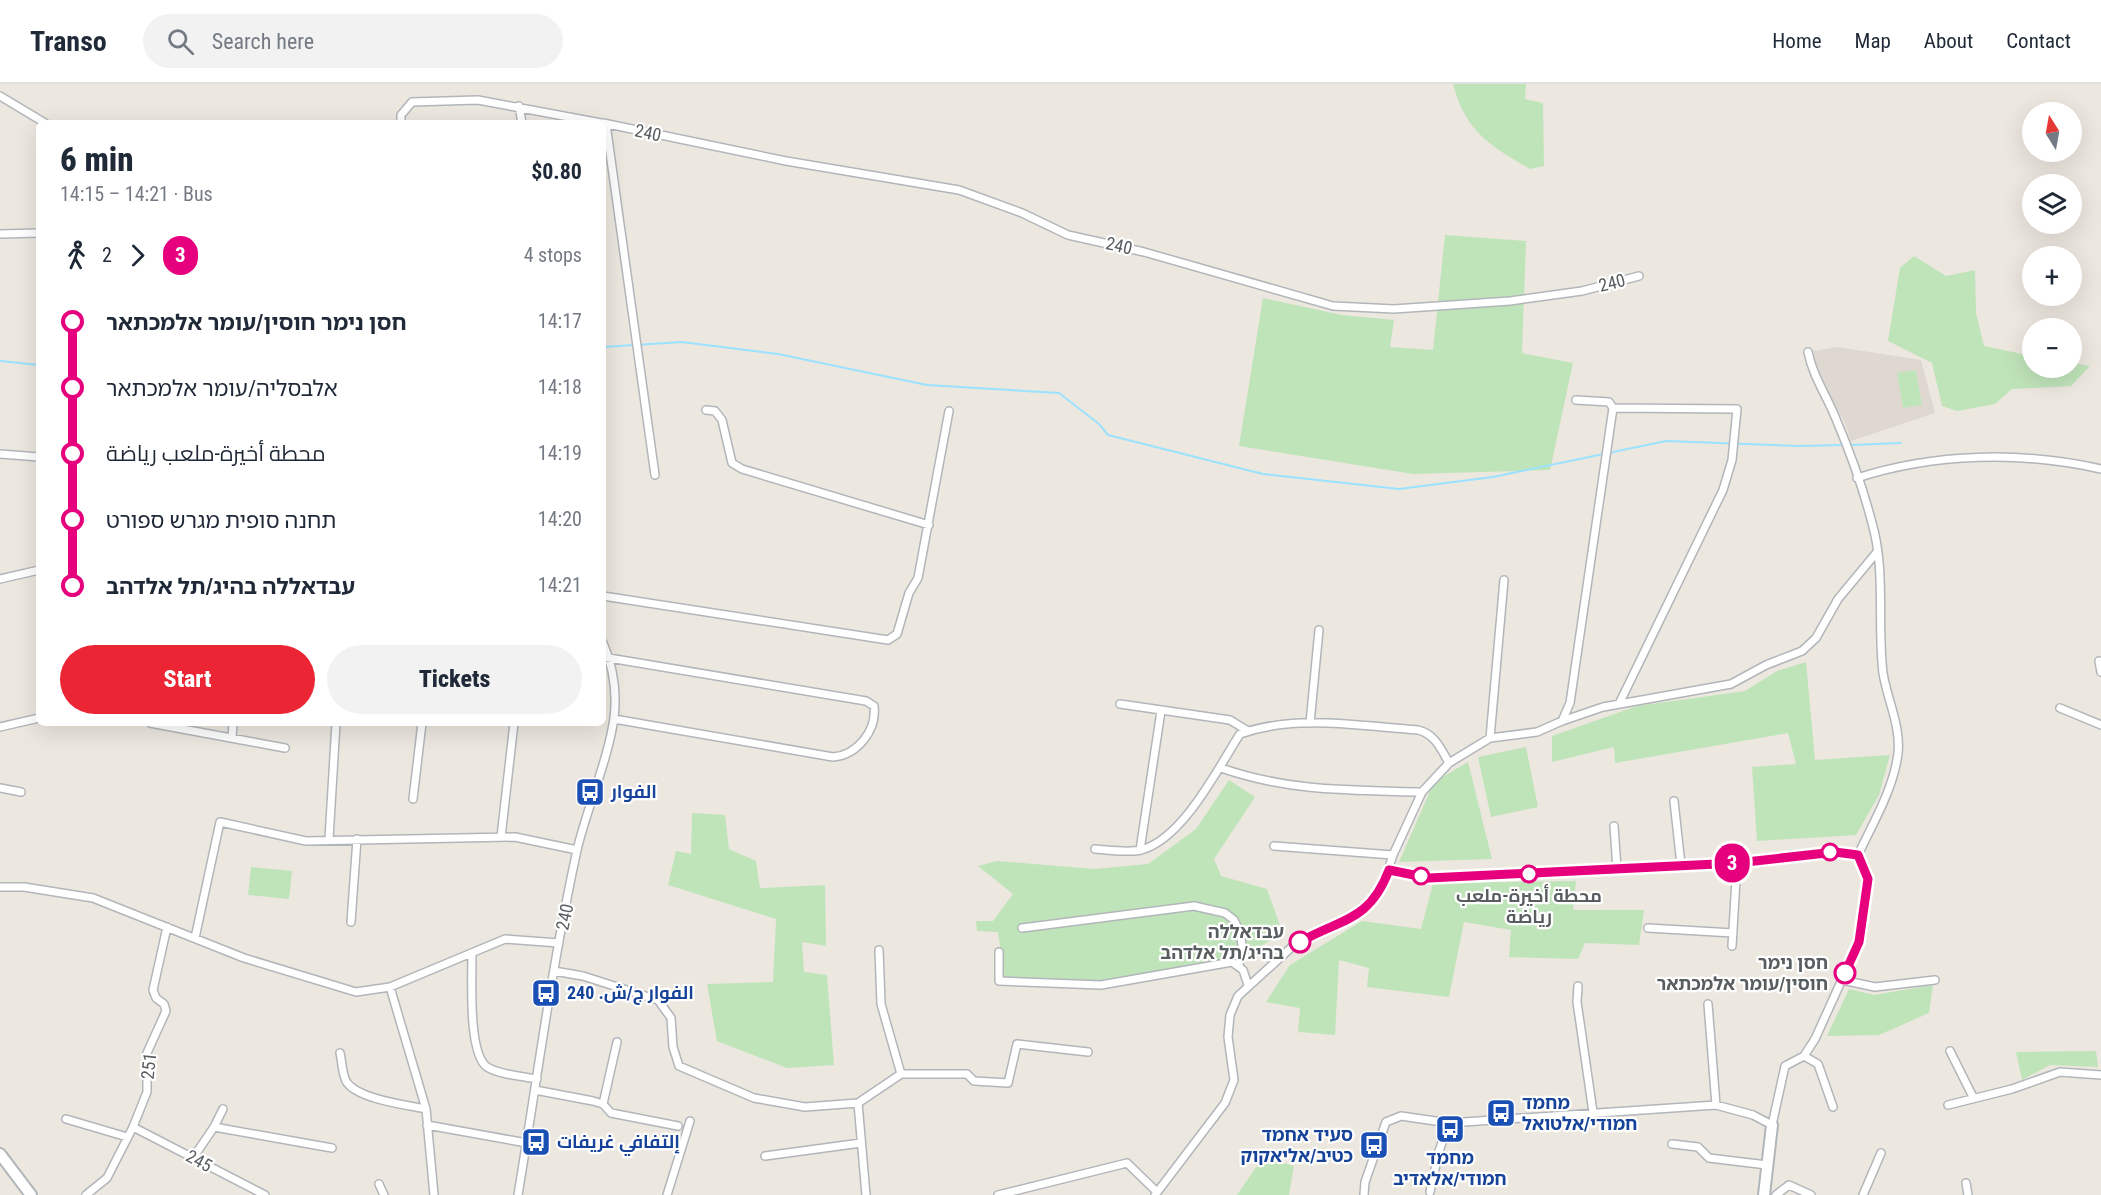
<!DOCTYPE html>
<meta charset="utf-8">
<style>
:root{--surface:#fff;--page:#f2f2f3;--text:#1f2937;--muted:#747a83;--line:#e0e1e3;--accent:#eb2533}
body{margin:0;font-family:"Roboto Condensed",Cairo,"Noto Sans Hebrew",sans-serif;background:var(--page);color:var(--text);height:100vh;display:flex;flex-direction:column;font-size:22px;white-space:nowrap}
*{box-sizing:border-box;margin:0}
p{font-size:20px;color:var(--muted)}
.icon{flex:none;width:33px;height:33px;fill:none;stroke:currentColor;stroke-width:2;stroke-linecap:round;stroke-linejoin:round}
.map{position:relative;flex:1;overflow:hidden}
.side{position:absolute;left:36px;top:36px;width:570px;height:606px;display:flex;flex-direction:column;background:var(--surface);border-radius:9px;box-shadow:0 6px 24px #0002}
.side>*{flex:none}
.badge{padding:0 12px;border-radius:20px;font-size:21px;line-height:39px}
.needle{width:39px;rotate:349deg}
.fabs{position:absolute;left:2022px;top:18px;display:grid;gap:12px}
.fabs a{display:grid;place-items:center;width:60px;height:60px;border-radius:50%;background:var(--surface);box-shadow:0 6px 24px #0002;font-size:30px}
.map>.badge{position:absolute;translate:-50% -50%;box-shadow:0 0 0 3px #fff}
.legs{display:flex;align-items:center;gap:9px;height:66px;padding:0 24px;font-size:20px}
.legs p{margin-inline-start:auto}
.overview{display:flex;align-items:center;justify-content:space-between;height:102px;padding:0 24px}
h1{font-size:33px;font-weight:800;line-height:45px}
.cta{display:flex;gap:12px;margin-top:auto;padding:12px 24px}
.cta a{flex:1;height:69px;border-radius:36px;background:var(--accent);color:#fff;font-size:24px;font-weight:800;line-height:69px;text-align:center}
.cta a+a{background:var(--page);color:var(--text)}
ul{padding:0 24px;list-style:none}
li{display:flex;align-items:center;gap:21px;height:66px;font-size:22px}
li i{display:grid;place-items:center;width:9px;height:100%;margin:0 8px;background:currentColor}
li i::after{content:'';width:15px;height:15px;margin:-8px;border:4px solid;border-radius:50%;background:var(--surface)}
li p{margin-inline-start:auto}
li:first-child i{background:linear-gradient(#0000 50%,currentColor 0)}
li:last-child i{background:linear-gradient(currentColor 50%,#0000 0)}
header{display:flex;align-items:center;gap:36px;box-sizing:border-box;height:84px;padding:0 30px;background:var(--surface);border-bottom:2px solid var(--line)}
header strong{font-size:28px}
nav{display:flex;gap:33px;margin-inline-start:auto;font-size:21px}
.search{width:420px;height:54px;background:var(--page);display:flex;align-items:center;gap:15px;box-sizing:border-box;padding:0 21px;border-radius:33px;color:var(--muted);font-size:22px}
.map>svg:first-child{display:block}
.education{fill:#ded8d0}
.green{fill:#c0e4ba}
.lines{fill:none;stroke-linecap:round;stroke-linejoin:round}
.stream{stroke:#9be2ff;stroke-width:2}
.street-casing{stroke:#b2b6ba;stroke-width:10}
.secondary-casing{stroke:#b1b6ba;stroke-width:14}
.street{stroke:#fff;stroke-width:7}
.secondary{stroke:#fff;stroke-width:10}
.line-1-casing{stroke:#fff;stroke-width:14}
.line-1{stroke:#e6007e;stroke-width:9}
.stop-1-dot{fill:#fff;stroke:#e6007e;stroke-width:3}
.labels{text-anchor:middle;stroke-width:4.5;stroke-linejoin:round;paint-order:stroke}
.street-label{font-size:18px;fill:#585d60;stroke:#fff}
.transit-label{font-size:18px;font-weight:bold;fill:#164399;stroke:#fff;text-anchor:start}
.stop-label{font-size:18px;font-weight:bold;fill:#585d60;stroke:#fff;text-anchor:end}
</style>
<header>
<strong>Transo</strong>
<div class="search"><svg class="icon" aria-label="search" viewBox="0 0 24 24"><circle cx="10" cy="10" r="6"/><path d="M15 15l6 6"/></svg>Search here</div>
<nav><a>Home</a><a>Map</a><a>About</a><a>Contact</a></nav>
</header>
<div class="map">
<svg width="2101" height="1111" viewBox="0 0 2101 1111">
<rect width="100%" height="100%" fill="#ece7df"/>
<path class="education" d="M1837,263l84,13 14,53 -84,28 -7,-20 -27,-48 -4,-22z"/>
<path class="green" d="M1453,0h73l-1,15 18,4 1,63 -14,3c-41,-24 -64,-37 -77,-85z
M1445,151l81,6 -4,112 51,10 -23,107 -137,4 -174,-28 24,-148 79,17 52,5 -4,27 43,3z
M1914,172l32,20 29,-6 1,43 8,33 48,10v12h40v-5l18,3 -19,20 -59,3 -17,15 -38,7 -15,-5 -10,-43 -44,-22 12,-73z
M1916,286l6,35 -19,3 -6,-35z
M1806,578l9,98 75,-5 -11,40 -23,40 -99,6 -5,-74 44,-3 -8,-31 -173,30 -1,-16 -62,15v-26l85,-30 108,-15 32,-20z
M1526,663l12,60 -47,10 -13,-60z
M1468,678l24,97 -93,3 35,-80z
M1229,696l26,17 -41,62 7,17 46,13 16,45 -45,24 -146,27 -87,-6 -7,-47 -21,-1 -1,-10h17l20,-27 -35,-28 19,-5 97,8 54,-5 48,-35z
M692,729l33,2 4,34 27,12 4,27 65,-3 1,61 -24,-4 2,30 23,3 7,90 -47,3 -70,-27 -10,-57 66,-2 3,-63 -108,-34 8,-34 15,3z
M251,783l41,4 -3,28 -41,-4z
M1576,797l-3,29h71l-5,35 -54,-2 -7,16 -69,-2 2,-27 -47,-8 -15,75 -82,-10 2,-19 -30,-8 -4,75 -37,-3 2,-24 -34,-6 24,-37 72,-44 59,8 12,-46z
M1933,901l-4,28 -50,22 -52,1 22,-47 25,6z
M2096,967l2,16 -48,-2 -28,15 -6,-28z
M1263,1073l31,9 -5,29h-52z"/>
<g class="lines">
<path class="stream" d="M603,263l79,-5 96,12 149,31 132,8 40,31 9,11 155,39 136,15 94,-12 173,-36 131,5 47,-1
M0,277l39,4
M1850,361l51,-2"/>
<g class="street-casing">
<path id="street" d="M0,12l45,27
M519,22l3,17
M401,39v-8l11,-13 66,-2 123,23
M603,39l183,38 173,29 63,23 46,22 76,17 189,54 61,3 116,-8 72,-10 57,-15
M606,40l49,351
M0,150l39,-1
M1808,268c5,25 19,44 28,67 14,33 27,69 36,104 14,48 5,100 11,150 4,26 18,53 15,80 -4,35 -25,70 -40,102
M1576,316l33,2 4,6 124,1 -5,51 -9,30 -104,214
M706,326l9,1 7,9 10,43 10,6 187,56
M0,370l39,3
M1857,394c77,-25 165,-27 244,-9
M0,495l39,-9
M603,512l285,44 9,-6 12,-41 9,-15 31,-167
M603,573l263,44 8,5c3,25 -17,49 -41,51l-219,-38
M2099,577l2,11
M1120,620l110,16 18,11
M2060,624l41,17
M1562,637l41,-14 128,-23 35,-19 36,-14 14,-13 22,-39 39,-47
M150,639l135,25
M1310,639l9,-93
M0,643l39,-9
M232,654l1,-15
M1490,654l14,-158
M1221,684c70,24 128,22 201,24
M0,704l21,4
M413,715l9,-76
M1674,717l7,64
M1614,742l3,43
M501,753l13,-114
M329,755l7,-116
M1274,762l119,9
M1095,765c15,1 32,4 46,1 42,-11 77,-82 99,-116 56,-20 119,-8 178,-4 17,4 23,19 31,33
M1140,766l21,-139
M0,803h24l69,11 151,60 112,34 34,-5 115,-48 54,4
M351,838l6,-83
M1022,844l172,-22 31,7 9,7 6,12 2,13 -3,20
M1648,844l85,5
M195,854l25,-116 86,19 209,-4 62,13
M1732,862l5,-83
M999,868v29l102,4 131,-23 11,8 5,15
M472,871c0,23 -4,99 15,112 13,8 35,9 50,12
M554,887l29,5 75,24 13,18 2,29 6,19 75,32 51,9 53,-4 43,-29 -20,-70 -2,-54
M1842,896l33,7 60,-7
M1578,902l-1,16 16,110
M390,903l36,122 8,86
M1708,920l8,101
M1950,967l23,46
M340,969c2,8 2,20 6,28 10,18 61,24 80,28
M1804,972l14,8 15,43
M901,990h66l7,7 34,2 9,-39 71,8
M535,1006l58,11 10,3 8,9 67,13
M858,1019l8,92
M603,1020l14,-62
M1948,1021l64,-16 48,-17 41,3
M66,1035l61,18
M427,1041l100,18
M133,1043l132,68
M214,1043l118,21
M1672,1060l26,3 11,11 58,7
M765,1072l96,-13
M193,1074l21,-31 9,-18
M1966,1099l2,12
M379,1100l5,11
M1430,1108l9,-41 10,-28
M86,1111l21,-17 26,-51 14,-35v-39l19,-42 -2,-7 -8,-6 -3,-8 14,-63
M518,1111c19,-115 34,-231 59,-345 10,-42 31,-90 37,-132 3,-25 -1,-52 -11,-75
M667,1111l23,-74
M998,1111l129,-32 30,29
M1155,1111l70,-92 9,-23 -6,-43 2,-22 8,-19 55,-50 53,-24 29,-24 8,-13 10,-30 29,-63 27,-29 41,-25 47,-6 25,-11 8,-18 43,-295
M1364,1111l1,-13 21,-60 15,-6 48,7 267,-18 37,10 19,10 13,-59 19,-10 11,-17 44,-97 9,-63 -10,-24 -23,-3 -98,11 -308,15 -40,-8
M1776,1111l13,-10 22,10
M1863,1111l18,-42"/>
</g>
<g class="secondary-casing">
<path id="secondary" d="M0,1070l31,41
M1764,1111l8,-70"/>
</g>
<use href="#street" class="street"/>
<use href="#secondary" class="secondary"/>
</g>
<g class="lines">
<g class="line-1-casing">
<path id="line-1" d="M1300,858c42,-24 69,-20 89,-72l40,8 308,-15 98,-11 23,3 10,24 -9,63 -14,31"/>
</g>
<use href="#line-1" class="line-1"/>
</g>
<defs>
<g id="bus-square" transform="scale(1.5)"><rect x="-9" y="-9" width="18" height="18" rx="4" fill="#1a4fb4" stroke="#fff"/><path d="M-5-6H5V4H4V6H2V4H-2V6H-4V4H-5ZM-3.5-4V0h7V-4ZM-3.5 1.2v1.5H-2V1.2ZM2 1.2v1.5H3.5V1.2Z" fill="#fff"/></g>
</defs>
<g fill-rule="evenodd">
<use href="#bus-square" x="590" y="708"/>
<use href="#bus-square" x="546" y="909"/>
<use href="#bus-square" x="1501" y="1029"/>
<use href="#bus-square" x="1450" y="1045"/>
<use href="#bus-square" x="536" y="1058"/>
<use href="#bus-square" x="1374" y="1061"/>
</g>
<g class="stop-1-dot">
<circle cx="1830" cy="768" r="8"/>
<circle cx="1529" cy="790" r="8"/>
<circle cx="1421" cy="792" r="8"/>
<circle cx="1300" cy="858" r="10"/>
<circle cx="1845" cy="889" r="10"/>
</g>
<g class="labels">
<g class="street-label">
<text transform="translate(648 49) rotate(12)" y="6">240</text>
<text transform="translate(1119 162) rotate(13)" y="6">240</text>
<text transform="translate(1612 199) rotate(-14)" y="6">240</text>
<text transform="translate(565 833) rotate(-78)" y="6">240</text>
<text transform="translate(149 982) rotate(-84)" y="6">251</text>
<text transform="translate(199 1077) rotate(28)" y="6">245</text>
</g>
<g class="transit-label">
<text x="611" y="714">الفوار</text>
<text x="567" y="915">الفوار ج/ش. 240</text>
<text x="1522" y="1025">מחמד<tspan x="1522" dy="21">חמודי/אלטואל</tspan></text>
<text x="1353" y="1057" text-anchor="end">סעיד אחמד<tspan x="1353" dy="21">כטיב/אליאקוק</tspan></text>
<text x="557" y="1064">إلتفافي غريفات</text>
<text x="1450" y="1080" text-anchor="middle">מחמד<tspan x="1450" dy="21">חמודי/אלאדיב</tspan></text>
</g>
<g class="stop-label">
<text x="1529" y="818" text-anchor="middle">محطة أخيرة-ملعب<tspan x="1529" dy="21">رياضة</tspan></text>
<text x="1284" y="854">עבדאללה<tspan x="1284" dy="21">בהיג/תל אלדהב</tspan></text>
<text x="1828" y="885">חסן נימר<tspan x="1828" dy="21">חוסין/עומר אלמכתאר</tspan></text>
</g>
</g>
</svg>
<div class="fabs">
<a><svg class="needle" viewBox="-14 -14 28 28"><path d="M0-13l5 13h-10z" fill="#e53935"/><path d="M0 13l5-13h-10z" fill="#747a83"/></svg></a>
<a><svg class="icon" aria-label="layers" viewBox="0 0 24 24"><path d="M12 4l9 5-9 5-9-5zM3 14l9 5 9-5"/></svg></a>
<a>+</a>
<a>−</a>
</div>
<b class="badge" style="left:1732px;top:779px;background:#e6007e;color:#fff">3</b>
<section class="side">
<div class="overview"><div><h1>6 min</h1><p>14:15 – 14:21 · Bus</p></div><b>$0.80</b></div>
<div class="legs"><svg class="icon" aria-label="walk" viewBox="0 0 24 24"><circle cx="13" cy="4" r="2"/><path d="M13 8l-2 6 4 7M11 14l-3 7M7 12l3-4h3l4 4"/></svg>2<svg class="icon" aria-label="forward" viewBox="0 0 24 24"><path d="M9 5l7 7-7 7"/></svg><b class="badge" style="background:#e6007e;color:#fff">3</b><p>4 stops</p></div>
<ul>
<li><i style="color:#e6007e"></i><b>חסן נימר חוסין/עומר אלמכתאר</b><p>14:17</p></li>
<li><i style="color:#e6007e"></i><span>אלבסליה/עומר אלמכתאר</span><p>14:18</p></li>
<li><i style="color:#e6007e"></i><span>محطة أخيرة-ملعب رياضة</span><p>14:19</p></li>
<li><i style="color:#e6007e"></i><span>תחנה סופית מגרש ספורט</span><p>14:20</p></li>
<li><i style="color:#e6007e"></i><b>עבדאללה בהיג/תל אלדהב</b><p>14:21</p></li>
</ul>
<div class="cta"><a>Start</a><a>Tickets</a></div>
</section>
</div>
